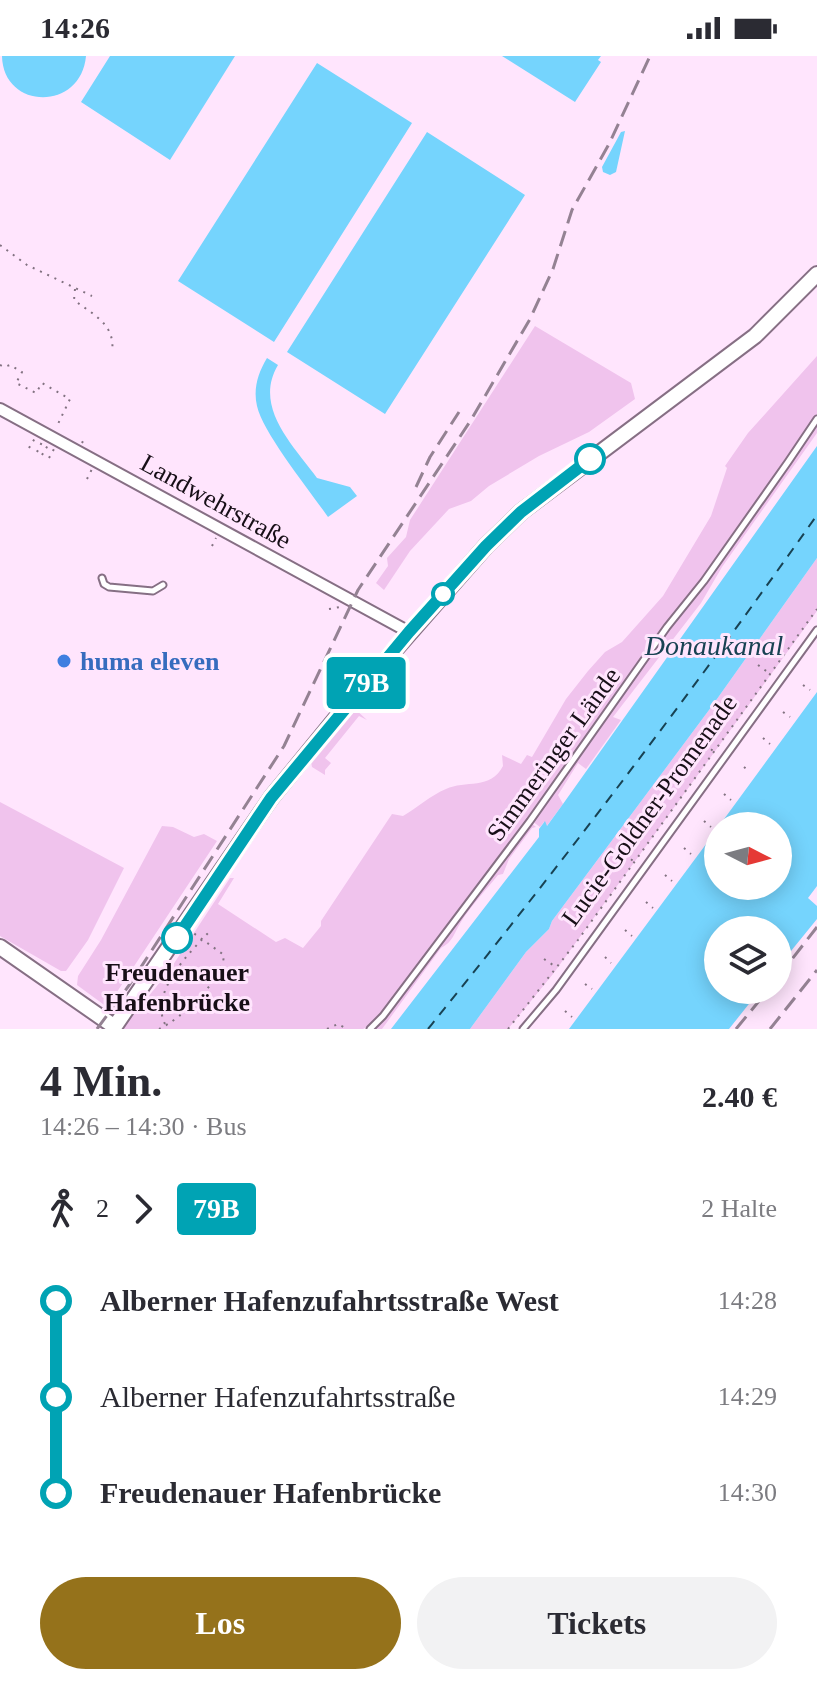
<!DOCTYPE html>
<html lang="de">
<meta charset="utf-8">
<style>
:root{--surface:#fff;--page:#f2f2f3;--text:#2b2b33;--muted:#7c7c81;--accent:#95721b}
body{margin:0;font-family:Georgia,serif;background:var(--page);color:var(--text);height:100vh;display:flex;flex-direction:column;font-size:30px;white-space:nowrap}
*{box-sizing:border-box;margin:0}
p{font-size:26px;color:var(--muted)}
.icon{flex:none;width:44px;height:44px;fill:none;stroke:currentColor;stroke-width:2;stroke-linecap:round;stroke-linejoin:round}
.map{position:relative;height:973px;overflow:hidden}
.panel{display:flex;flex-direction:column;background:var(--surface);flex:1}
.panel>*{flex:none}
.badge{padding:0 16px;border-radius:6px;font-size:28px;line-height:52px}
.needle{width:52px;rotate:96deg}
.buttons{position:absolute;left:704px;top:756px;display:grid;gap:16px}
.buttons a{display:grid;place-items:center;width:88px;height:88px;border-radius:50%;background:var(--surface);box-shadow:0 4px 20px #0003;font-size:40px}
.map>.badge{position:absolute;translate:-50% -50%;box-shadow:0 0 0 4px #fff}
.legs{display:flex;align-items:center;gap:12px;height:88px;padding:0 40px;font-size:26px}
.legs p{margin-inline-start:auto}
.overview{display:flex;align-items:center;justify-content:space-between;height:136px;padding:0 40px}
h1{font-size:44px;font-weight:800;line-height:60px}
.button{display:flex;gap:16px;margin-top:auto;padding:16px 40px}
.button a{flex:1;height:92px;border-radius:48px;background:var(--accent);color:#fff;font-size:32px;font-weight:800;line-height:92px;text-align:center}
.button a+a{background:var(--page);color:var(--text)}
ul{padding:0 40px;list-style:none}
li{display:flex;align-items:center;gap:28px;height:96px;font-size:30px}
li i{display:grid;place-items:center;width:12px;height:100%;margin:0 10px;background:currentColor}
li i::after{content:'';width:20px;height:20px;margin:-10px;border:6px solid;border-radius:50%;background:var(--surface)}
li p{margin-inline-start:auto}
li:first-child i{background:linear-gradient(#0000 50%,currentColor 0)}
li:last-child i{background:linear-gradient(currentColor 50%,#0000 0)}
.status{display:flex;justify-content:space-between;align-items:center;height:56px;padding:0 40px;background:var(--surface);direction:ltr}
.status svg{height:22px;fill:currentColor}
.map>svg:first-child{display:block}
.green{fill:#f0c3ed}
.water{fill:#75d4fd}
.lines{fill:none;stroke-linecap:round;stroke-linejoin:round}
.ferry{stroke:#184253;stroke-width:2;stroke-dasharray:10 8;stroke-linecap:butt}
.lane-casing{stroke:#866f84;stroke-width:9}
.street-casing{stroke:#866f84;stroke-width:14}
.secondary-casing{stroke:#866f84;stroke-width:18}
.path{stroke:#827281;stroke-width:2;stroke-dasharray:2 6;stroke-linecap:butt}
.lane{stroke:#fff;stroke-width:5}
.street{stroke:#fff;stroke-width:10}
.secondary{stroke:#fff;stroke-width:14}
.rail{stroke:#948293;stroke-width:3;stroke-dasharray:16 8;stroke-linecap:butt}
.line-1-casing{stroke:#fff;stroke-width:18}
.line-1{stroke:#00a3b4;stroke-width:12}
.stop-1-dot{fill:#fff;stroke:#00a3b4;stroke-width:4}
.shop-dot{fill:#3f7fe0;stroke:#ffe5fd;stroke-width:3}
.labels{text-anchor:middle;stroke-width:6;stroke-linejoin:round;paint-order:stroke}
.street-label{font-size:26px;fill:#170f17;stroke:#ffe5fd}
.shop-label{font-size:26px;font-weight:bold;fill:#366cbe;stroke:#ffe5fd;text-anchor:start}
.stop-label{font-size:26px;font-weight:bold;fill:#170f17;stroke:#ffe5fd}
.water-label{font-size:28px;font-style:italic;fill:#184253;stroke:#ffe5fd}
</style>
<div class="status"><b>14:26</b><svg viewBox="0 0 49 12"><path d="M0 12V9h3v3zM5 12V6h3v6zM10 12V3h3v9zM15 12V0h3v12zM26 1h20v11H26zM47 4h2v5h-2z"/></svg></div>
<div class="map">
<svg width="817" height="973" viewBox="0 0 817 973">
<rect width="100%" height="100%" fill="#ffe5fd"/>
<path class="green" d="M535,270l96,57 4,16 -46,33 -50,24 -50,30 -18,15 -22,8 -39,42 -26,39 -8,-7 12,-17 -1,-8 19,-21 4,-17z
M817,300v58l-28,44 -301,416 -115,149 -10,6h-241l47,-58 61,-93h4l-16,26 58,38 9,-4 18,10 18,-22v-5l71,-107 11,2c14,-8 28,-21 43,-27 19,-9 45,1 57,-23l-1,-11 19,9 6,-9 5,2 34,-58 22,-28 17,-19 17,-10 41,-46 48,-80 16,-48 -2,-2 23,-33z
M817,366v11l-95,134 -21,36 -88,114 8,3 -35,49 -8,-6 -20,32 5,9 -17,23 -2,-5 -4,5 -8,-6z
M817,502v53l-264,363 -45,55h-38l56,-77 23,-23 3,-8 160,-215z
M354,652l13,12 -8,-4 -34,42 6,5 -6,7v5l-13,-8 -1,-5 25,-31 -1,-3z
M0,746l124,66 -36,72 -22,31h-5l-61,-35z
M531,767l5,4 -4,1 -23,31 -6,15 -5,1c-12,15 -28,32 -37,47 -7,11 -8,20 -20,26l-59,81h-9l109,-139z
M162,770l11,1 21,10 10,-3 13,7 -110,166 -30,-22 1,-9 23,-36z"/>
<path class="water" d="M2,0h84c-5,56 -83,54 -84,0z
M110,0h125l-65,104 -89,-58z
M502,0h99l-3,4 3,2 -26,40z
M317,7l95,60 -138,219 -96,-61z
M625,75l-9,41 -6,3 -7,-3 -1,-5 19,-35z
M427,76l98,63 -140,219 -98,-62z
M267,302l11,7c-25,42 15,80 39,113l33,9 7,9 -29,21c-18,-26 -65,-84 -71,-111 -4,-17 1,-33 10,-48z
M817,390v112l-105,148 -160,215 -3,8 -23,23 -56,77h-79l148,-192v-8l6,-8 2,5 16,-22z
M817,636v194l-9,12 9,8v13l-39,48v-37h-60v60h42l-31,39h-160l149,-201v58h60v-60h-59z"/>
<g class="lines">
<path class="ferry" d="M428,973c135,-167 265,-338 389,-514"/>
<g class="lane-casing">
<path id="lane" d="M102,522l2,6 5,3 44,4 10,-6
M370,973l13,-13 147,-195 137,-194 37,-46 84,-119 29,-43
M523,973l33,-39 261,-360"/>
</g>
<g class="street-casing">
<path id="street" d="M0,353l409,223"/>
</g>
<g class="secondary-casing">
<path id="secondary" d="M0,891l115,80
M113,973l158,-231 80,-98 135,-154 35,-34 234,-176 62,-62"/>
</g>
<path class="path" d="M0,189l27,20 65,31
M75,233l-1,11c18,14 42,24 38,52
M0,309l4,2 6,-2 12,7 -6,11 20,10 6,-10 28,16 -14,29
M82,387l3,-6
M29,392l6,-10
M37,396l5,-10
M42,399l6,-10
M49,402l5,-9
M87,423l5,-10
M212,490l4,-8
M329,553l11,-2
M758,609l11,8
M803,629l7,5
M783,656l7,5
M763,682l7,6
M705,688l8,7
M744,711l6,5
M724,738l7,6
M704,765l7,6
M684,792l7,6
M625,798l8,7
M665,819l7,6
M646,846l7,6
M625,874l7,6
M605,901l6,6
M544,903l12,8
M585,928l7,5
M565,955l7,6
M165,968c-16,-32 25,-72 46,-94
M159,973c22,-10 64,-49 65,-74l-32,-23
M327,973l11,-5 9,5
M508,973l70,-89 239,-331"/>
<use href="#lane" class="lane"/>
<use href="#street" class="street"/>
<use href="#secondary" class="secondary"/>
<path class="rail" d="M416,431l14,-30 29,-45
M778,921l39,-50
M97,973l33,-45 154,-238 74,-156 113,-170 59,-101 23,-50 19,-59 37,-66 41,-88
M736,973l32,-39
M770,973l47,-59"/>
</g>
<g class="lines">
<g class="line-1-casing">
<path id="line-1" d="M177,882l94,-140 138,-166 77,-86 35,-34 69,-53"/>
</g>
<use href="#line-1" class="line-1"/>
</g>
<g class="stop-1-dot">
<circle cx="590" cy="403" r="14"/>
<circle cx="443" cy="538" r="10"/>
<circle cx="177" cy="882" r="14"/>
</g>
<circle class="shop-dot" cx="64" cy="605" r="8"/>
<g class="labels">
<g class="street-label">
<text transform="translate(216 445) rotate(29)" y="9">Landwehrstraße</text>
<text transform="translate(553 698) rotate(-54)" y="9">Simmeringer Lände</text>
<text transform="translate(649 754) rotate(-54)" y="9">Lucie-Goldner-Promenade</text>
</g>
<g class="shop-label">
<text x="80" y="614">huma eleven</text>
</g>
<g class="stop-label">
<text x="177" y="925">Freudenauer<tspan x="177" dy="30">Hafenbrücke</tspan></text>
</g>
<g class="water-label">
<text x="714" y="599">Donaukanal</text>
</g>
</g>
</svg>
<div class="buttons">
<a><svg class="needle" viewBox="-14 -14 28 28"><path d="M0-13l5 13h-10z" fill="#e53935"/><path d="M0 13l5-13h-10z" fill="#7c7c81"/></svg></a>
<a><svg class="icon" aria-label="layers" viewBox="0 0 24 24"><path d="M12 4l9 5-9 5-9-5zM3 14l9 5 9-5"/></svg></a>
</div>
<b class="badge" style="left:366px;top:627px;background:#00a3b4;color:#fff">79B</b>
</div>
<section class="panel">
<div class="overview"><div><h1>4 Min.</h1><p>14:26 – 14:30 · Bus</p></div><b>2.40 €</b></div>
<div class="legs"><svg class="icon" aria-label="walk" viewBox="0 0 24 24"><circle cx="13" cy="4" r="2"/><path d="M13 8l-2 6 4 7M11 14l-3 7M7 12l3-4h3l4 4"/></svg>2<svg class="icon" aria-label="forward" viewBox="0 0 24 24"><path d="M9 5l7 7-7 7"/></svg><b class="badge" style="background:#00a3b4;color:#fff">79B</b><p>2 Halte</p></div>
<ul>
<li><i style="color:#00a3b4"></i><b>Alberner Hafenzufahrtsstraße West</b><p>14:28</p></li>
<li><i style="color:#00a3b4"></i><span>Alberner Hafenzufahrtsstraße</span><p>14:29</p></li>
<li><i style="color:#00a3b4"></i><b>Freudenauer Hafenbrücke</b><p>14:30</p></li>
</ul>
<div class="button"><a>Los</a><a>Tickets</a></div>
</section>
